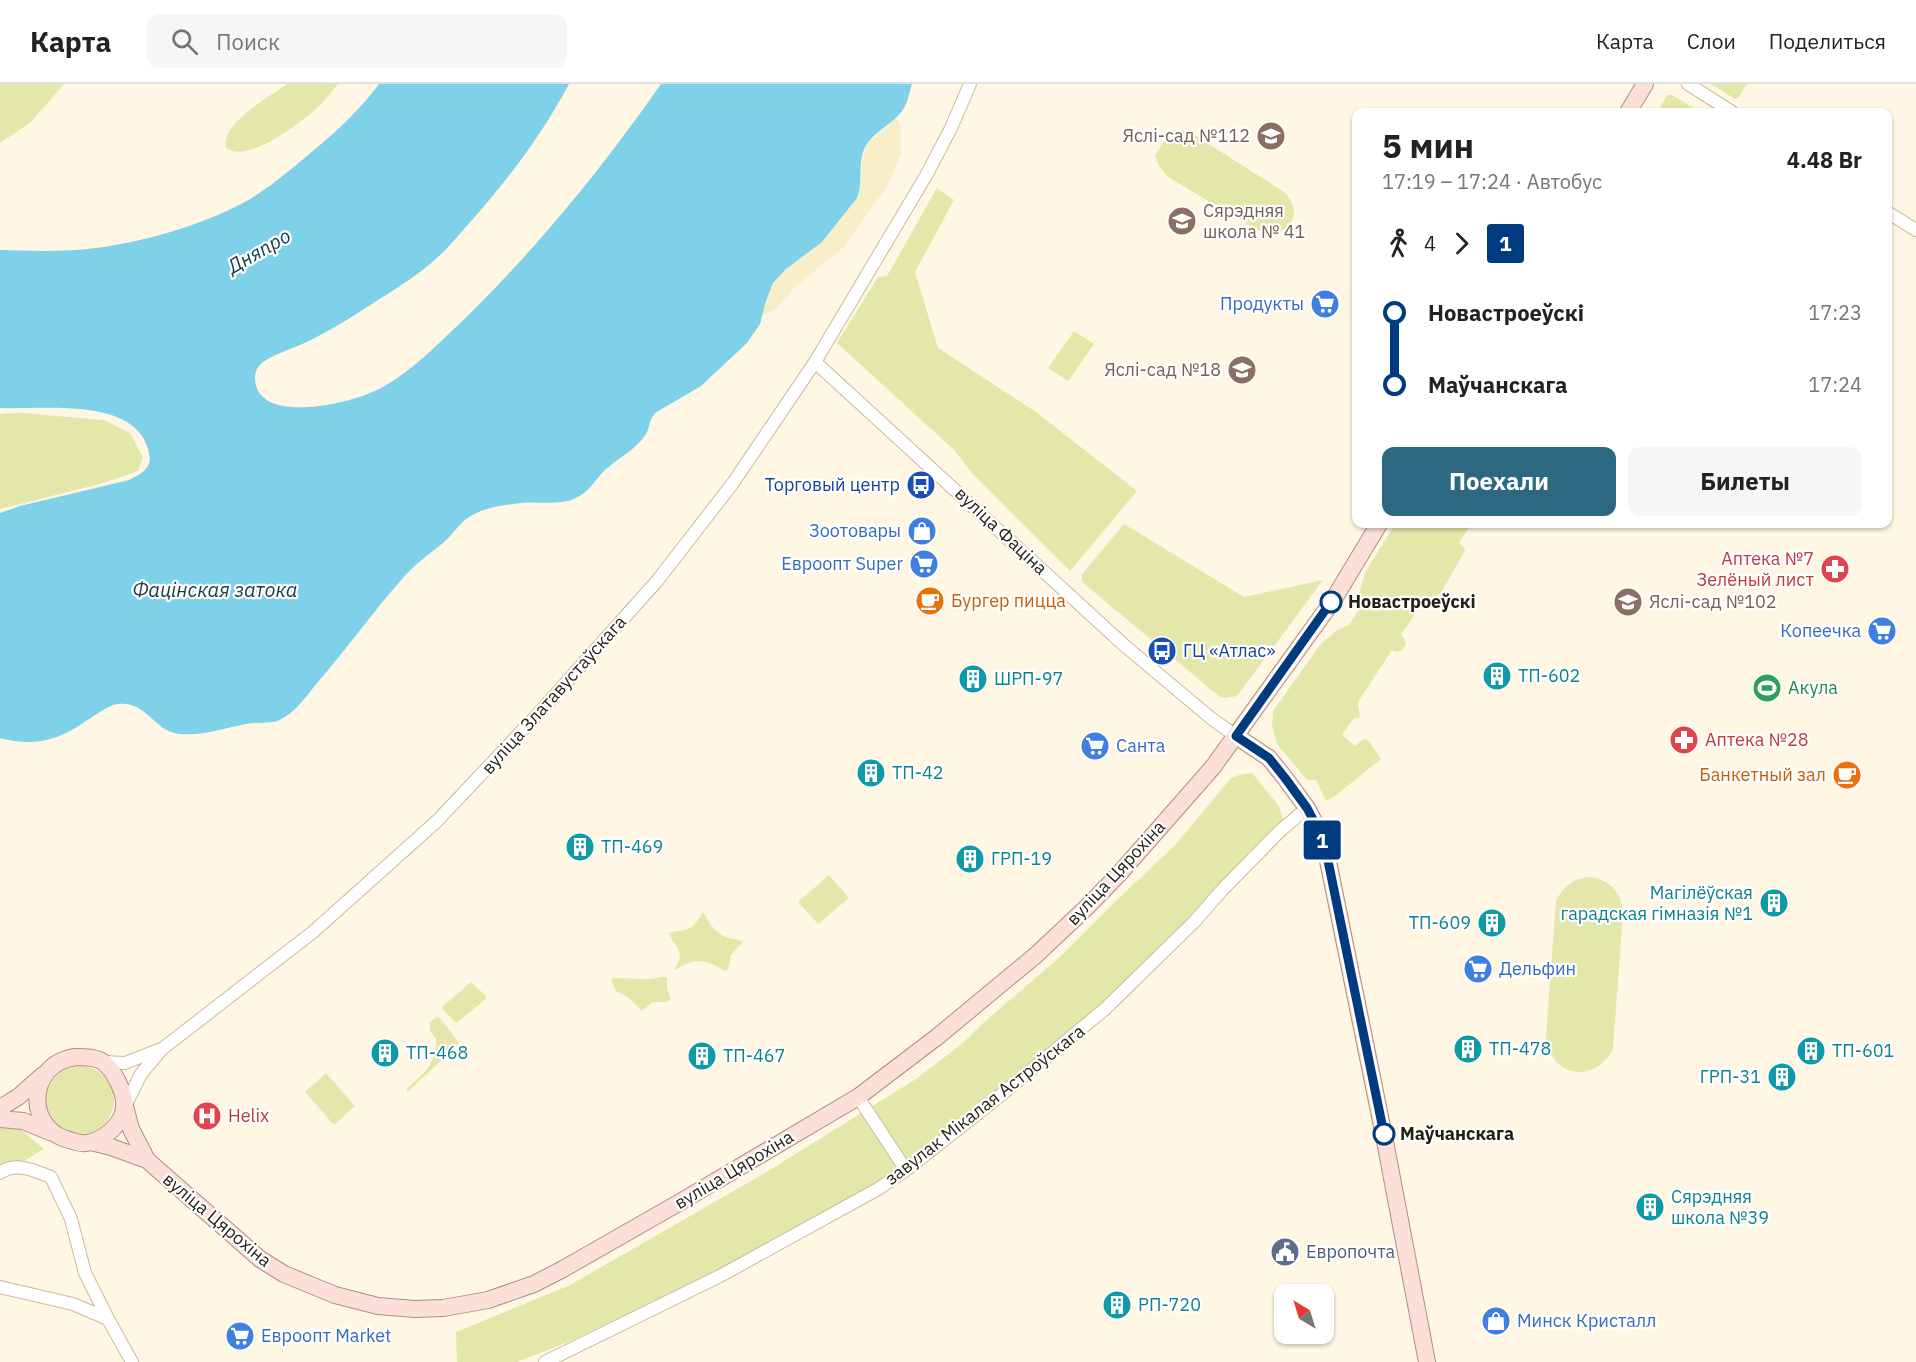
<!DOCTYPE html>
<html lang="ru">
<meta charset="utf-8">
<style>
:root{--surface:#fff;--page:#f6f6f6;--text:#222;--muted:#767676;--line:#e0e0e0;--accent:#2c687f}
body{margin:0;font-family:"IBM Plex Sans",sans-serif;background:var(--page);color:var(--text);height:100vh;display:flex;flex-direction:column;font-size:22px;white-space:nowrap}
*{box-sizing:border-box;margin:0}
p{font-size:20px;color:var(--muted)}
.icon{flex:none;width:33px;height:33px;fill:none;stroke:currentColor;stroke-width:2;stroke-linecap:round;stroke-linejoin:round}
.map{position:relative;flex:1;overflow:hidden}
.details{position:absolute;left:1352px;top:24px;width:540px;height:420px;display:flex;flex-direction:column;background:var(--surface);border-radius:12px;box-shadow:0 2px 4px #0004}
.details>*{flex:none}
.badge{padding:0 12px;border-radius:4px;font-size:21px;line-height:39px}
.needle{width:39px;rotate:322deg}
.buttons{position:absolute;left:1274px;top:1200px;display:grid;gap:12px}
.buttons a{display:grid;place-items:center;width:60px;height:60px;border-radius:12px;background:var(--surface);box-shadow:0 2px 4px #0004;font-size:30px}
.map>.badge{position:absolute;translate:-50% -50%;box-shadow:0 0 0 3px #fff}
.legs{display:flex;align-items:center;gap:9px;height:66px;padding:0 30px;font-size:20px}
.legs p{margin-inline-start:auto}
.head{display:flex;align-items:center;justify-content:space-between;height:102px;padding:0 30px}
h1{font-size:33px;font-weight:800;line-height:45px}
.cta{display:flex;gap:12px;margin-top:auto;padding:12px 30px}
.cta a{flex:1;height:69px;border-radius:12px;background:var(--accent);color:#fff;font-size:24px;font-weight:800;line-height:69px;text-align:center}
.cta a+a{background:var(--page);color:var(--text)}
ul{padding:0 30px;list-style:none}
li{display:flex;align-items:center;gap:21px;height:72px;font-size:22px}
li i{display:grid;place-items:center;width:9px;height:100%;margin:0 8px;background:currentColor}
li i::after{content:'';width:15px;height:15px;margin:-8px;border:4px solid;border-radius:50%;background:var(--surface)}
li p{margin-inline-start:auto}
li:first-child i{background:linear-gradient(#0000 50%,currentColor 0)}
li:last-child i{background:linear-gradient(currentColor 50%,#0000 0)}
header{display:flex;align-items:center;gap:36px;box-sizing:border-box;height:84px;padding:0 30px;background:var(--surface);border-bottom:2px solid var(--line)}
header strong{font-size:28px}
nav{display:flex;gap:33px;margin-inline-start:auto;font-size:21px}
.search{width:420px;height:54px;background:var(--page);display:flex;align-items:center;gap:15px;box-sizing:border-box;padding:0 21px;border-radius:12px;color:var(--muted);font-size:22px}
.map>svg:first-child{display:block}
.green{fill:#e3e8aa}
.sand{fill:#f8eec8}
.water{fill:#7fd1ea}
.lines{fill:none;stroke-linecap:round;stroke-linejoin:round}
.minor-casing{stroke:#c8bb9b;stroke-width:14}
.major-casing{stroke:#af8e83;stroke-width:18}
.minor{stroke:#fff;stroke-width:12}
.major{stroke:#fcdfd9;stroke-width:16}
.line-1-casing{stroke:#fff;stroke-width:14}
.line-1{stroke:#003b80;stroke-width:9}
.stop-1-dot{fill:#fff;stroke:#003b80;stroke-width:3}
.labels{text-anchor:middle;stroke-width:4.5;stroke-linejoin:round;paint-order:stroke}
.education-label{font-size:18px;fill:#785e54;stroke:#fff;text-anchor:end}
.shop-label{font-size:18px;fill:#366cbe;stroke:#fff;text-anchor:end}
.transit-label{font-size:18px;fill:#164399;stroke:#fff;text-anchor:end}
.street-label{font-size:18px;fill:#241f13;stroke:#fff}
.health-label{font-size:18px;fill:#be3a42;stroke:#fff;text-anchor:start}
.food-label{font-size:18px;fill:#c56008;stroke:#fff;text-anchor:start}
.stop-label{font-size:18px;font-weight:bold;fill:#241f13;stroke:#fff;text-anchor:start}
.culture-label{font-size:18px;fill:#0d838f;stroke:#fff;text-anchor:start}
.leisure-label{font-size:18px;fill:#27864d;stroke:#fff;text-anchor:start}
.service-label{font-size:18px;fill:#4e5e75;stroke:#fff;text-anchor:start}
.water-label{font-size:20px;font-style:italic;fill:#163c47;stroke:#fff}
</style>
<header>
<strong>Карта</strong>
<div class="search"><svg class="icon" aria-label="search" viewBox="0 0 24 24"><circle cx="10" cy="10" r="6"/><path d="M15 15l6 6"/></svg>Поиск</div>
<nav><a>Карта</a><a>Слои</a><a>Поделиться</a></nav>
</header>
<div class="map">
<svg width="1916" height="1278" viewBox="0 0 1916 1278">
<rect width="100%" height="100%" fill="#fff7e3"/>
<path class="green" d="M0,0h64l-34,39 -30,20z
M287,0h51c-5,6 -10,12 -15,18 -16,17 -75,63 -97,46 -6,-25 44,-51 61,-64z
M1711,0h36l-8,13 -4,2z
M1667,11h5l29,17h-44z
M1175,46l12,1 11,6 86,55c21,22 6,44 -22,41l-94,-56 -9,-11 -4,-10 13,-22z
M937,104l17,12 -39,72 23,76 98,64 101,79 -67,80 -97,-97 -19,-24 -117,-107 41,-66 9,-1z
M1074,247l20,13 -26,37 -20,-13z
M22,329l82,7 26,13 13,24 -5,14 -38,13 -100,25v-95z
M1124,440l120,73 79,-17 -86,116 -11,2 -6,-1 -138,-115v-8z
M1395,440h76l-12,19 4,4 2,4 -25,43 -6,3 -7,-1 -26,39 4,4 1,6 -4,5 -5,2 -5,-2 -34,52 2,15 -7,2 -11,16 13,11 9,-7 4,1 13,19 -46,37 -9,5 -10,-21h-9l-30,-36 -5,-18 1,-15 47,-66 17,-15 12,-5 13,-21 -5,-3 8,-29z
M1252,689l27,33 4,13 -141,153 -153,130 -104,78 -198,106 -114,54 -56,22h-60l-1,-30 114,-47 195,-112 151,-94 47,-36 20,-20 78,-67 58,-58 57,-54 55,-66 11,-4z
M829,791l20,23 -31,26 -20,-22z
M1591,793c20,4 31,16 32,36l-10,136c-18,36 -64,28 -67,-13l10,-135c8,-16 18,-23 35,-24z
M702,829h2c5,11 12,20 24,25 6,1 10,1 15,4l-12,13 -3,15 -3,1c-11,-6 -20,-12 -33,-9 -6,1 -12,6 -18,8 13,-21 1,-20 -5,-37 19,-5 21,1 33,-20z
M664,893l3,1v11l4,10 -4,3h-14l-11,9 -13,-13 -13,-7 -5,-11 3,-2 35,1z
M471,898l15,14v3l-30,24 -13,-14v-3z
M438,932l20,25v3l-50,48 -2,-2c17,-17 31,-25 30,-51l-6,-8v-9z
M46 1016a34 34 0 1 1 68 0a34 34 0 1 1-68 0Z
M326,989l29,33 -21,19 -29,-33z
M8,1043l12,2 24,20 -44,26v-47z"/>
<path class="sand" d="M897,34l4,11v24l-13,32 -44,62 -48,39 -21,24 -12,5 3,-14 7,-18 13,-14 36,-27 30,-37 9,-23 1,-22 5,-16z"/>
<path class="water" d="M379,0h190c-26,49 -59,93 -96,135 -11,12 -22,26 -34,37 -18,17 -40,31 -61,44 -21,14 -42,27 -65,39 -15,8 -35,13 -50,23 -5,4 -9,11 -8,17 1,20 19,27 36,28 28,2 68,-7 92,-20 28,-16 51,-39 74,-61 76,-73 144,-156 204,-242h251c-3,9 -4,19 -10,27 -10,14 -28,20 -37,36 -8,16 -1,35 -8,51l-35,44 -36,27 -13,14 -7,18 -6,23 -13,19 -46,43 -46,27c-6,7 -5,14 -9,21 -10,16 -28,24 -41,36 -10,10 -16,22 -29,28 -17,8 -37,3 -55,5 -18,2 -41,5 -56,17 -8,7 -14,16 -22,23 -15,12 -29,22 -41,36 -29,33 -55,69 -84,103 -11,13 -22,30 -38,38 -9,4 -18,2 -27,3 -24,3 -47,13 -72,11 -26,-1 -35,-34 -63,-30 -12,2 -22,11 -32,17 -28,20 -53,26 -86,17v-225l20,-7 109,-26c12,-6 24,-12 20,-27 -11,-57 -106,-43 -149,-45v-158c32,1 65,2 96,-2 47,-6 103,-22 145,-44 23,-12 47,-32 67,-49 26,-21 51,-44 71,-71z"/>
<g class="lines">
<g class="minor-casing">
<path id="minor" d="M1688,0l44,28
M1887,128l29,18
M815,278l310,284 87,73 24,17
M103,978l22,1 36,-14
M858,1013l48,73
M125,1022l16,-32 21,-25 151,-117 124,-111 101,-107 119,-133 76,-98 82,-121 112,-188 24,-46 19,-44
M0,1089c16,-12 35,-2 51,4l20,42 14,54 23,46 24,43
M0,1203l73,17 35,15
M545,1278l175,-86 158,-87 28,-19 90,-71 109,-90 90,-88 28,-32 57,-58 27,-23"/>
</g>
<g class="major-casing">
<path id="major" d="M1628,28l17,-28
M1236,652l33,22 16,20 22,30 11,21 8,22 58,285 43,226
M76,973c9,0 20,0 27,5 11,8 23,32 21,45 -1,16 -18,31 -33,35 -6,2 -13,1 -18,-1 -49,-9 -47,-78 3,-84z
M125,1022l6,23 16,31 113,99 24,15 51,21 43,11 37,3 28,-1 45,-8 46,-16 29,-15 119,-68 176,-104 79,-60 99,-82 51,-48 32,-33 94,-107 119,-165 47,-78
M0,1024l18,-11 25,-22
M0,1035l23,2 27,11
M91,1058l20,5 36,13"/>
</g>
<use href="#minor" class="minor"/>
<use href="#major" class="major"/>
</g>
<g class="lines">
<g class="line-1-casing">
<path id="line-1" d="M1331,518l-95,134 33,22 16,20 22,30 11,21 8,22 58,283"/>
</g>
<use href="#line-1" class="line-1"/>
</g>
<defs>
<g id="school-disc" transform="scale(1.5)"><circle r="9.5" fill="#8d6e63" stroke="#fff"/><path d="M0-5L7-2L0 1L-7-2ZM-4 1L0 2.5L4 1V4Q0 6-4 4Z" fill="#fff"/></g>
<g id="supermarket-disc" transform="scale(1.5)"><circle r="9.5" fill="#3f7fe0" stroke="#fff"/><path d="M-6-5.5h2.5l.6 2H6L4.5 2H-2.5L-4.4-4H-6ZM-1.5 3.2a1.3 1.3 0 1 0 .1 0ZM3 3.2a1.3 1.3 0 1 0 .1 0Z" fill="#fff"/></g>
<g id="bus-disc" transform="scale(1.5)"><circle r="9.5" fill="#1a4fb4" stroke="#fff"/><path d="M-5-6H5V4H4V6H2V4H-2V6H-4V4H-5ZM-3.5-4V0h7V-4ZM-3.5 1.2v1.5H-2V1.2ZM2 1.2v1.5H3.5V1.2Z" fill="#fff"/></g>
<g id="shop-disc" transform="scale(1.5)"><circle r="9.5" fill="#3f7fe0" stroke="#fff"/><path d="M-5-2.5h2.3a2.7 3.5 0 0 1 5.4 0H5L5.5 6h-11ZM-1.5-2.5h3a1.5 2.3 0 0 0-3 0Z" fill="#fff"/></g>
<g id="pharmacy-disc" transform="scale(1.5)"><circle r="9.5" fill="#e0444e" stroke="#fff"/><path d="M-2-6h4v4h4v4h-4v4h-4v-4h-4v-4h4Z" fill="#fff"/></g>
<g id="cafe-disc" transform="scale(1.5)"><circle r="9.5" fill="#e8710a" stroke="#fff"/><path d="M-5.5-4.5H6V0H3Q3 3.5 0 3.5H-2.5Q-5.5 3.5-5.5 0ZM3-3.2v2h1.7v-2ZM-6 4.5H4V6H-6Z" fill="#fff"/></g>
<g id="building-disc" transform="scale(1.5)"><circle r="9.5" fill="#0f9aa8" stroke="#fff"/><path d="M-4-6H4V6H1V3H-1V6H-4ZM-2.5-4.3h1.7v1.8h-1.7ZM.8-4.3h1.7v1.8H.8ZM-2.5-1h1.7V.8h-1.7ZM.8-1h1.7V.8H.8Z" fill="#fff"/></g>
<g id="stadium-disc" transform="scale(1.5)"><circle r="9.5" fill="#2e9e5b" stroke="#fff"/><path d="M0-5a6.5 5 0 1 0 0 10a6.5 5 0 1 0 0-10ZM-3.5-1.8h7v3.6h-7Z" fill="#fff"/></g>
<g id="hospital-disc" transform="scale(1.5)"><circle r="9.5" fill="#e0444e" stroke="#fff"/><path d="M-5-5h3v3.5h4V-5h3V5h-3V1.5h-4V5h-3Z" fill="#fff"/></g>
<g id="civic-disc" transform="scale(1.5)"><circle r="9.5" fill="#5c6f8a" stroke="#fff"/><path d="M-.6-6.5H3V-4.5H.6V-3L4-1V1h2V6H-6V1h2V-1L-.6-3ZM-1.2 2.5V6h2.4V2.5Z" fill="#fff"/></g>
</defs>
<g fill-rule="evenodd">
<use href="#school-disc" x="1271" y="52"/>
<use href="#school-disc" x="1182" y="137"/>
<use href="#supermarket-disc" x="1325" y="220"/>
<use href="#school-disc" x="1242" y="286"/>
<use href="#bus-disc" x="921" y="401"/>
<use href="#shop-disc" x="922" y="447"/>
<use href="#supermarket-disc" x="924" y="480"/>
<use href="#pharmacy-disc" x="1835" y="485"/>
<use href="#cafe-disc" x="930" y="517"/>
<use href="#school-disc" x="1628" y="518"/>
<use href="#supermarket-disc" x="1882" y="547"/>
<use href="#bus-disc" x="1162" y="567"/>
<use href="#building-disc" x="1497" y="592"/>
<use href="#building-disc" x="973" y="595"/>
<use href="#stadium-disc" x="1767" y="604"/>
<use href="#pharmacy-disc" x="1684" y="656"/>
<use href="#supermarket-disc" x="1095" y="662"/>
<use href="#building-disc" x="871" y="689"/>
<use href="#cafe-disc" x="1847" y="691"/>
<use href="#building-disc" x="580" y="763"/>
<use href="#building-disc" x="970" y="775"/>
<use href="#building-disc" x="1774" y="819"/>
<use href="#building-disc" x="1492" y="839"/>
<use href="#supermarket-disc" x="1478" y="885"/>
<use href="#building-disc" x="1468" y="965"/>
<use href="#building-disc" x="1811" y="967"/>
<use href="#building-disc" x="385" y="969"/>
<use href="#building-disc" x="702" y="972"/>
<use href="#building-disc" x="1782" y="993"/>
<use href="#hospital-disc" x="207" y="1032"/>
<use href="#building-disc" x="1650" y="1123"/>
<use href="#civic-disc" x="1285" y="1168"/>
<use href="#building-disc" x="1117" y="1221"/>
<use href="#shop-disc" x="1496" y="1237"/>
<use href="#supermarket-disc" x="240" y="1252"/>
</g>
<g class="stop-1-dot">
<circle cx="1331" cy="518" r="10"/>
<circle cx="1384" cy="1050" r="10"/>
</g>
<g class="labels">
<g class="education-label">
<text x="1250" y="58">Яслі-сад №112</text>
<text x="1203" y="133" text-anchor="start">Сярэдняя<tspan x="1203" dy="21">школа № 41</tspan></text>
<text x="1221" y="292">Яслі-сад №18</text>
<text x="1649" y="524" text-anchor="start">Яслі-сад №102</text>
</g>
<g class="shop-label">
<text x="1304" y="226">Продукты</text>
<text x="901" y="453">Зоотовары</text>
<text x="903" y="486">Евроопт Super</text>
<text x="1861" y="553">Копеечка</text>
<text x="1116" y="668" text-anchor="start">Санта</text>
<text x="1499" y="891" text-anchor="start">Дельфин</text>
<text x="1517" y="1243" text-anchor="start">Минск Кристалл</text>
<text x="261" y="1258" text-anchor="start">Евроопт Market</text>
</g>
<g class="transit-label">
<text x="900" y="407">Торговый центр</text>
<text x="1183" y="573" text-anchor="start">ГЦ «Атлас»</text>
</g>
<g class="street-label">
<text transform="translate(1001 447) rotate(43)" y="6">вуліца Фаціна</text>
<text transform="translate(554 611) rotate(-48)" y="6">вуліца Златавустаўскага</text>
<text transform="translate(1116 789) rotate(-47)" y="6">вуліца Цярохіна</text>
<text transform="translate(985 1021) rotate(-38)" y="6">завулак Мікалая Астроўскага</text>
<text transform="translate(734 1086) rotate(-31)" y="6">вуліца Цярохіна</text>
<text transform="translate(217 1136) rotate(40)" y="6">вуліца Цярохіна</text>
</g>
<g class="health-label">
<text x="1814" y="481" text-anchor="end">Аптека №7<tspan x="1814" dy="21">Зелёный лист</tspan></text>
<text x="1705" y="662">Аптека №28</text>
<text x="228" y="1038">Helix</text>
</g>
<g class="food-label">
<text x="951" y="523">Бургер пицца</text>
<text x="1826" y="697" text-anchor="end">Банкетный зал</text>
</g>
<g class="stop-label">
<text x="1348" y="524">Новастроеўскі</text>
<text x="1400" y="1056">Маўчанскага</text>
</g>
<g class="culture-label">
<text x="1518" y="598">ТП-602</text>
<text x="994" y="601">ШРП-97</text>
<text x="892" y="695">ТП-42</text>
<text x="601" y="769">ТП-469</text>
<text x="991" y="781">ГРП-19</text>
<text x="1753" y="815" text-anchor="end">Магілёўская<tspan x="1753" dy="21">гарадская гімназія №1</tspan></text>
<text x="1471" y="845" text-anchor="end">ТП-609</text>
<text x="1489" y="971">ТП-478</text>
<text x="1832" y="973">ТП-601</text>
<text x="406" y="975">ТП-468</text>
<text x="723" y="978">ТП-467</text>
<text x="1761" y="999" text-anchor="end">ГРП-31</text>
<text x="1671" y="1119">Сярэдняя<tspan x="1671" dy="21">школа №39</tspan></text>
<text x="1138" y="1227">РП-720</text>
</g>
<g class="leisure-label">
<text x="1788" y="610">Акула</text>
</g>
<g class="service-label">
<text x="1306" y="1174">Европочта</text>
</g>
<g class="water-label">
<text transform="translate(259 167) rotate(-30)" y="7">Дняпро</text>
<text x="215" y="513">Фацінская затока</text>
</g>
</g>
</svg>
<div class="buttons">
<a><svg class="needle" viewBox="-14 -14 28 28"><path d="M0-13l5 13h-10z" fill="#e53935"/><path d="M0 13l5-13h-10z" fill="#767676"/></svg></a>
</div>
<b class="badge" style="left:1322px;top:756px;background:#003b80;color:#fff">1</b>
<section class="details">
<div class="head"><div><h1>5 мин</h1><p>17:19 – 17:24 · Автобус</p></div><b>4.48 Br</b></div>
<div class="legs"><svg class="icon" aria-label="walk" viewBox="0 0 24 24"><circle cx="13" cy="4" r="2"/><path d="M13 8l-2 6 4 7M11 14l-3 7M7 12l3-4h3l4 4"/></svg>4<svg class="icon" aria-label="forward" viewBox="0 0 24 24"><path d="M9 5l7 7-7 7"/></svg><b class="badge" style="background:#003b80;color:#fff">1</b></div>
<ul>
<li><i style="color:#003b80"></i><b>Новастроеўскі</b><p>17:23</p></li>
<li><i style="color:#003b80"></i><b>Маўчанскага</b><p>17:24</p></li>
</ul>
<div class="cta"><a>Поехали</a><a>Билеты</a></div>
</section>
</div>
